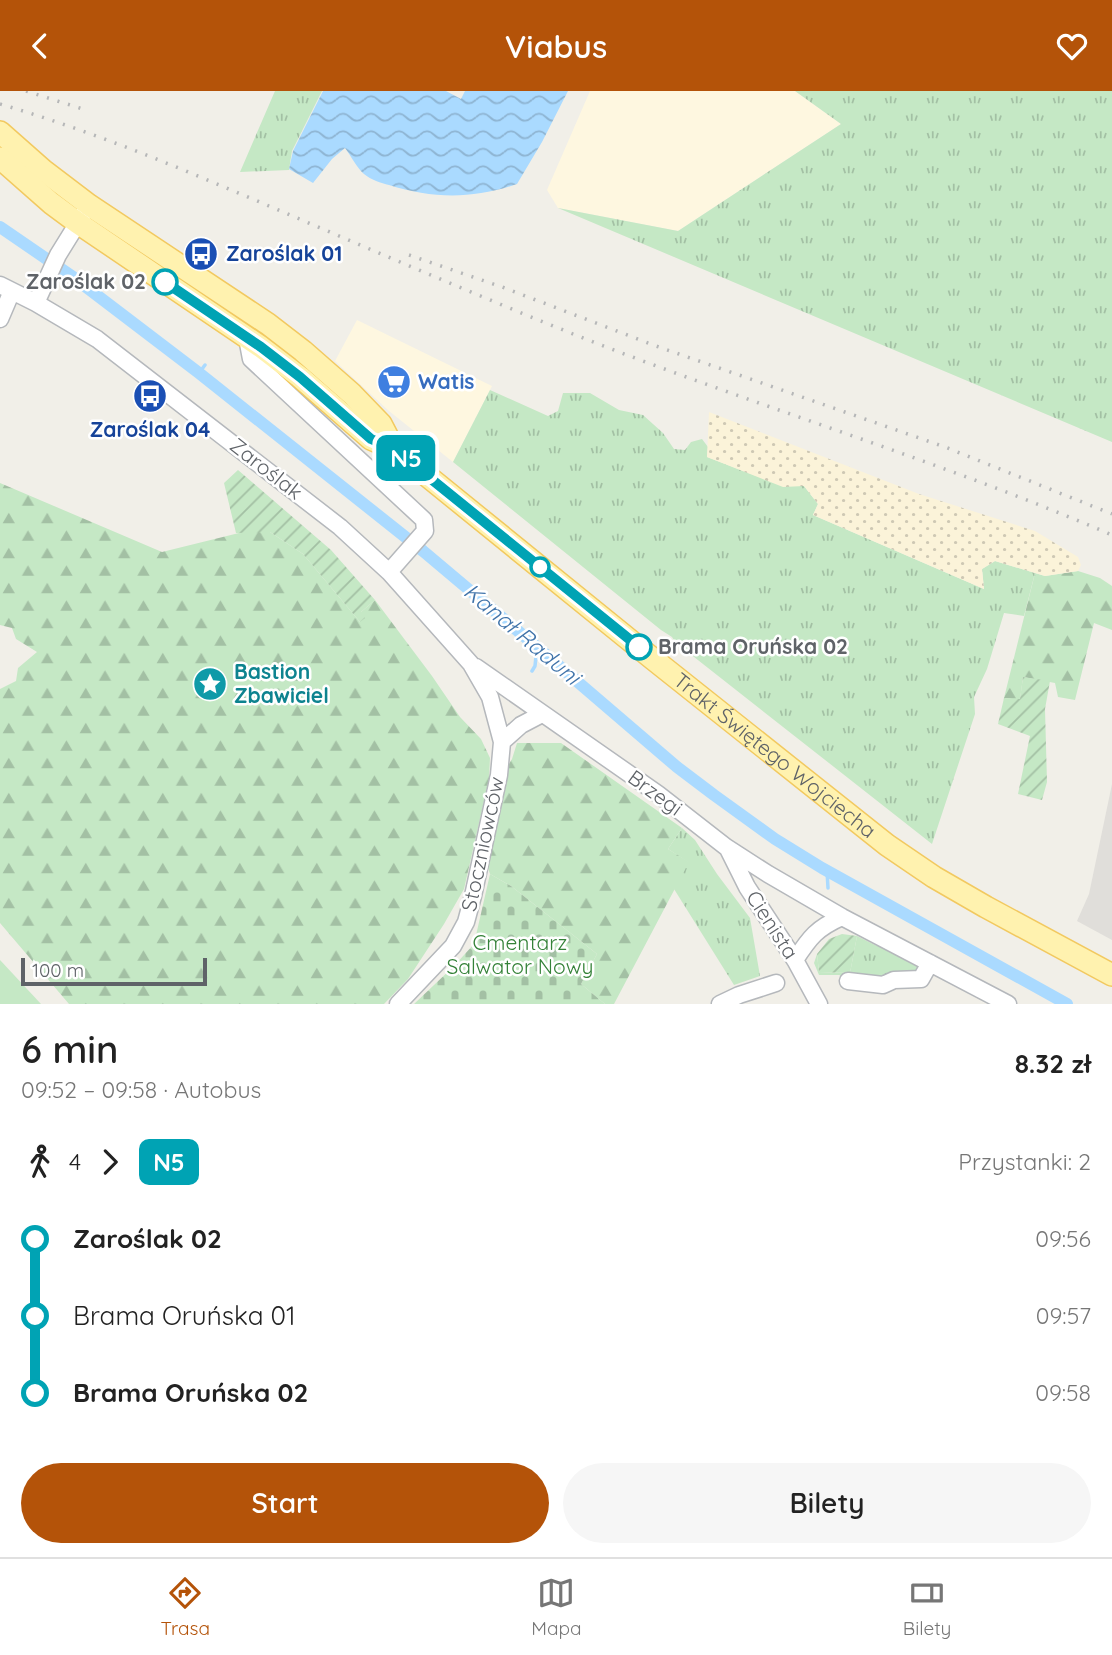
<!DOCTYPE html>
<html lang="pl">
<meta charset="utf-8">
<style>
:root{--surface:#fff;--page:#f6f6f6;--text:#222;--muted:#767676;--line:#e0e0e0;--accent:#b45309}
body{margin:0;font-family:Quicksand,sans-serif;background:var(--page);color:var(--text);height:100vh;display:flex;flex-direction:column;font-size:26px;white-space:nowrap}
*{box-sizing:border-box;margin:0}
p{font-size:23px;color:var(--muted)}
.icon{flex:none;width:38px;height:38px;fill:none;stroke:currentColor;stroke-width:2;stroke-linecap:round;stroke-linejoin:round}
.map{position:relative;height:913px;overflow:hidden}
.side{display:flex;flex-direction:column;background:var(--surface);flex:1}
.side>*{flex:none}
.badge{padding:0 14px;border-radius:10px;font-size:24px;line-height:46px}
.scale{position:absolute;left:21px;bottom:18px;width:186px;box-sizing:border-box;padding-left:7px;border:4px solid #5f6368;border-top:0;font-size:19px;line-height:24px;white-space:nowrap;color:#5f6368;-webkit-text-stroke:5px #fff;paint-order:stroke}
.map>.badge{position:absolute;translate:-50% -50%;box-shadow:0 0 0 4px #fff}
.legs{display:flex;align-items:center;gap:10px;height:77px;padding:0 21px;font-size:23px}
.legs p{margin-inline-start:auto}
.overview{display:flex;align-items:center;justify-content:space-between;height:119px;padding:0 21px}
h1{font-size:38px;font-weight:600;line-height:52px}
.action{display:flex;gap:14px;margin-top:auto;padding:14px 21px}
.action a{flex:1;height:80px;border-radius:42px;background:var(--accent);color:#fff;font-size:28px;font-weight:600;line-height:80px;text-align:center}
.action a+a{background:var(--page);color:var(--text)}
ul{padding:0 21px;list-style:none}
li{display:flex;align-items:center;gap:24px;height:77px;font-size:26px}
li i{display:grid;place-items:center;width:10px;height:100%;margin:0 9px;background:currentColor}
li i::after{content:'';width:18px;height:18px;margin:-9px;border:5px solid;border-radius:50%;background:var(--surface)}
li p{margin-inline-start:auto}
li:first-child i{background:linear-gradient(#0000 50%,currentColor 0)}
li:last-child i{background:linear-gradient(currentColor 50%,#0000 0)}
header{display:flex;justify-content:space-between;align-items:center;height:91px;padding:0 21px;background:var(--accent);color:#fff;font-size:32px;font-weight:600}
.tab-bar{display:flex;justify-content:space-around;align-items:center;height:98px;border-top:2px solid var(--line);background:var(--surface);font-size:19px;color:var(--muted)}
.tab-bar a{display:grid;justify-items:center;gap:4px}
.tab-bar .on{color:var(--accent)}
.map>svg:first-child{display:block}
.commercial{fill:#fef7e0}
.industrial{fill:#e0deda}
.grass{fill:url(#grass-tufts)}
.forest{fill:url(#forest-firs)}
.sand{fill:url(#sand-dots)}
.cemetery{fill:url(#cemetery-stones)}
.garden{fill:url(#garden-furrows)}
.pitch{fill:#c5e8c5}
.water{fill:url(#water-waves)}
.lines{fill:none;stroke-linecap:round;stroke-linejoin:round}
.stream{stroke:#aadaff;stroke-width:3.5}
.canal{stroke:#aadaff;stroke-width:12}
.minor-casing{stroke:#b5b8bc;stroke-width:19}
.major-casing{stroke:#f2c960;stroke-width:24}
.minor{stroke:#fff;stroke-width:16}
.major{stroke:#fff2af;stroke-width:21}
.rail{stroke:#b6b7b8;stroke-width:3.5;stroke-dasharray:2 9;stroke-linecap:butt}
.line-1-casing{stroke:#fff;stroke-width:16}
.line-1{stroke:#00a3b4;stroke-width:10}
.stop-1-dot{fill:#fff;stroke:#00a3b4;stroke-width:3.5}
.labels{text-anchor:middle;stroke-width:5;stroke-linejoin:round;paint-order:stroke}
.transit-label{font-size:21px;font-weight:bold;fill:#164399;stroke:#fff;text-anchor:start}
.stop-label{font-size:21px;font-weight:bold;fill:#5f6368;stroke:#fff;text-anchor:end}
.shop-label{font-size:21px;font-weight:bold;fill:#366cbe;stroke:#fff;text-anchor:start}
.street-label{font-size:21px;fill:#5f6368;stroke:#fff}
.culture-label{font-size:21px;font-weight:bold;fill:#0d838f;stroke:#fff;text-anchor:start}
.park-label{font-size:21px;fill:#348238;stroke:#fff}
.water-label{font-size:23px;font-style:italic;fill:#4174aa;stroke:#fff}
</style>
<header><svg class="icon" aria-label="back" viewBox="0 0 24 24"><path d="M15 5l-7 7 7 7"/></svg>Viabus<svg class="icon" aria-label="heart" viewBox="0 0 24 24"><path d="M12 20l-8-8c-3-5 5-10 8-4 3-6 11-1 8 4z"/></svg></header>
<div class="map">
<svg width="1112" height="913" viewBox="0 0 1112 913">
<defs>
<pattern id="grass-tufts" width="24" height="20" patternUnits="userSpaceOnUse" patternTransform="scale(1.75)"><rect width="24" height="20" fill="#c5e8c5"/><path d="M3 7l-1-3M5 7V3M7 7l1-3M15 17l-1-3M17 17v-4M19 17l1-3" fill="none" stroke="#a3c0a4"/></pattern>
<pattern id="forest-firs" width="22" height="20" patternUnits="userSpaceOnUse" patternTransform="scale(1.75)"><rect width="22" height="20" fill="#c5e8c5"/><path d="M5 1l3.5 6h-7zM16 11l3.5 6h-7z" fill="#a3c0a4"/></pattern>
<pattern id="sand-dots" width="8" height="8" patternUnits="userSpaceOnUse" patternTransform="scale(1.75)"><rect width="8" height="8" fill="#fbf3d9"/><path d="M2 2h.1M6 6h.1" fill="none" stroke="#cec8b4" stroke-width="1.8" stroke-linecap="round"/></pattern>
<pattern id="cemetery-stones" width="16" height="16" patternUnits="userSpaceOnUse" patternTransform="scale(1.75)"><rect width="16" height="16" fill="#c5e8c5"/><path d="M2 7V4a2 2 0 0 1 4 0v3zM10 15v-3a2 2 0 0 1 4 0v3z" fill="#a3c0a4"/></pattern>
<pattern id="garden-furrows" width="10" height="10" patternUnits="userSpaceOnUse" patternTransform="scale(1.75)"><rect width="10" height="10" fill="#c5e8c5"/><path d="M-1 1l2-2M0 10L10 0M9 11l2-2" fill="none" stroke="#a3c0a4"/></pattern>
<pattern id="water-waves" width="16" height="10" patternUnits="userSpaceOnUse" patternTransform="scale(1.75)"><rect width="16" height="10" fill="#aadaff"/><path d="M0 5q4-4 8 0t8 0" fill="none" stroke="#8eb4d2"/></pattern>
</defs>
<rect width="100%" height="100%" fill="#f1efe8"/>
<path class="commercial" d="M590,0h205l46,33 -163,107 -120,-23 -11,-18z
M357,229l135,66 -39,76 -64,-51 -54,-50z"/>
<path class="industrial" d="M1112,693v156l-35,-19 12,-27z"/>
<path class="grass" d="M275,0h47l-30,60 -3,19 -49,2z
M795,0h317v351l-554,-234 120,23 163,-107z
M490,299l58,26 10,-5 5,-18h27l29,17 24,5 20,18 11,16 11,1 6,-8 11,-3 6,8 -1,10 76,29h21l14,18 -5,11 171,74 -2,-20 13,-8 40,12 -11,43 -20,-3 -17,56 -13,28 1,17 -43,130 -257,-202 -3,-5 -11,-7 -208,-168z
M682,737l13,12 22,34 33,44 10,58 -26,9 -60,-96 14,-27 -20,-13z
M857,845l20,10 2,-2 38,20 2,5 -3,7 -70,2 -7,-3h-20l-5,-12 3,-9 2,18 31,1z"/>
<path class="forest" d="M0,392l162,69 81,-20h27l33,22 57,68 1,-10 14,-12 57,76 28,41 21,22 9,19 -1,21 -25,110 -20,35 -36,55 -24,25h-315l-69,-81v-234l16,-8 2,-13 19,-16 -21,-13 -4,-11 -12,-3z
M1078,480l22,7 12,8v44l-18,-7 -19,77 -17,-3 -3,-14 -32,-6 -3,23 -16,-2 31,-125 10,3z
M517,652h44l121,85 -14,21 21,13 -75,142h-9l-24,-20 16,-30 -86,-68 -21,-12 -2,-6 21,-104 3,-5z"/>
<path class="sand" d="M709,321l210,82 116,37 43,26 3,8 -3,6 -33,5 -50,-15 -13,8 2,20 -171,-74 5,-11 -14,-18 -21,1 -76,-30z"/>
<path class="cemetery" d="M490,783l21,12 86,68 -16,30 24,20h-191l40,-38 20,-22z"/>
<path class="garden" d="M238,379l93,80 44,50 -14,12 4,6 -5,4 -57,-68 -33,-22 -34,1 -12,-50z
M1023,586l27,4 -5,28 2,73 -5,18 -24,-6 12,-58 -32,-12 6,-26 16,1z
M842,843l15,2 -7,37 -31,-1 -2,-18 12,-15z"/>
<path class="pitch" d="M0,869l41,44h-41z"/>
<path class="water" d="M323,0h123l15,8 4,-8h103l-26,51 -25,42c-43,15 -84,15 -128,1 -8,-2 -18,-5 -25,-11 -7,-6 -13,-18 -19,-26l-13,11 -19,24 -24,-14 4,-18z"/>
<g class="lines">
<path class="stream" d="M199,282l6,-8
M532,580l3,-5 2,-19
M827,780l1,17"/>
<path class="canal" d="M0,136l73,50 126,96 224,178 114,96 140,120 37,28 61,44 47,29 245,136"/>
<g class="minor-casing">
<path id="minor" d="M0,194l36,18 61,36 243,188 49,45 82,92 19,33 12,45 -3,33 -26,121 -7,26 -13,24 -55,58
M36,212l22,-48 26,-42
M0,228l12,-28
M247,247l4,21 173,161 1,11 -36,41
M476,576l182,127 68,53 42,27 74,43 166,87
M502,651l19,-17 21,-11
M728,758l19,38 48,73 24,44
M795,869c15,-23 22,-32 47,-43
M848,890l35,4 11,-5 27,-1 9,-16
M720,913l19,-9 37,-12"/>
</g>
<g class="major-casing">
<g id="major">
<path d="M0,41l43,38 46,35 179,119 35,27 49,43 29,30 13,25"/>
<path id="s1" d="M0,67l51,45 27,20 183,124 39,30 71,62 23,10 259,210 234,186 47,32 52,30 126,68"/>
</g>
</g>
<use href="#minor" class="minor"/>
<use href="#major" class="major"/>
<path class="rail" d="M26,0l60,19
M0,13c92,27 180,64 269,102 101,43 202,87 304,128 178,71 363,125 539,201
M409,164l93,32 154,59 289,101 167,67"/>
</g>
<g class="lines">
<g class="line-1-casing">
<path id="line-1" d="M165,191l96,65 39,30 71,62 23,10 245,198"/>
</g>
<use href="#line-1" class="line-1"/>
</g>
<defs>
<g id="bus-disc" transform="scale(1.75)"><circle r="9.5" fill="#1a4fb4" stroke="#fff"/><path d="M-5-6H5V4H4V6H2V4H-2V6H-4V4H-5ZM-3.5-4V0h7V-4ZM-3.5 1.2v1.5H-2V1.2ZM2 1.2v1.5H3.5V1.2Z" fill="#fff"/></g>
<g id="supermarket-disc" transform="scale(1.75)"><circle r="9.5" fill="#3f7fe0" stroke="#fff"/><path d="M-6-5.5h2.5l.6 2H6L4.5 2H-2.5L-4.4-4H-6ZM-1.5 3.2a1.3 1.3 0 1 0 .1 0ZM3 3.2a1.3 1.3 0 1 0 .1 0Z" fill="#fff"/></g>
<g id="sight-disc" transform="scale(1.75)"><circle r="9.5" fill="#0f9aa8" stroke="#fff"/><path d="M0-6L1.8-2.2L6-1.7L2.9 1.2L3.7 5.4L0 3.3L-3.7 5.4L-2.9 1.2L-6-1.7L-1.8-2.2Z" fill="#fff"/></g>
</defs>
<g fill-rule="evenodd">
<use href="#bus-disc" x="201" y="163"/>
<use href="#supermarket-disc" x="394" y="291"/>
<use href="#bus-disc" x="150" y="305"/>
<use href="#sight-disc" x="210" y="593"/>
</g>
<g class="stop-1-dot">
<circle cx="165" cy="191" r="12"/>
<circle cx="540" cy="476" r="9"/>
<circle cx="639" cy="556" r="12"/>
</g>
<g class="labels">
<g class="transit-label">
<text x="226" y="170">Zaroślak 01</text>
<text x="150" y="346" text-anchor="middle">Zaroślak 04</text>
</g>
<g class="stop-label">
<text x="146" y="198">Zaroślak 02</text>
<text x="658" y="563" text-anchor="start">Brama Oruńska 02</text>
</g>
<g class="shop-label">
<text x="418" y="298">Watis</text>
</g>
<g class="street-label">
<text transform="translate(266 378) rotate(38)" y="7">Zaroślak</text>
<text dy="7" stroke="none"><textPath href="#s1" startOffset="980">Trakt Świętego Wojciecha</textPath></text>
<text transform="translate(655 702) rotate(36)" y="7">Brzegi</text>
<text transform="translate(483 753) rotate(-78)" y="7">Stoczniowców</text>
<text transform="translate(772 834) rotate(57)" y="7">Cienista</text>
</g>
<g class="culture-label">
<text x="234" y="588">Bastion<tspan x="234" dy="24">Zbawiciel</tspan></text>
</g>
<g class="park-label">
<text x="520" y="859">Cmentarz<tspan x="520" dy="24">Salwator Nowy</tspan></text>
</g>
<g class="water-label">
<text transform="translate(522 543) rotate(40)" y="8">Kanał Raduni</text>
</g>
</g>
</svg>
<div class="scale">100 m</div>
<b class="badge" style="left:406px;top:367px;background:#00a3b4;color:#fff">N5</b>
</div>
<section class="side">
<div class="overview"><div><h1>6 min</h1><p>09:52 – 09:58 · Autobus</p></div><b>8.32 zł</b></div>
<div class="legs"><svg class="icon" aria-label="walk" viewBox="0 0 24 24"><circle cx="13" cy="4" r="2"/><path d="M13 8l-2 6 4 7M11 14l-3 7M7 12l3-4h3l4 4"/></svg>4<svg class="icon" aria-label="forward" viewBox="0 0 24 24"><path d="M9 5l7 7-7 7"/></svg><b class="badge" style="background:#00a3b4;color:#fff">N5</b><p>Przystanki: 2</p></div>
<ul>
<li><i style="color:#00a3b4"></i><b>Zaroślak 02</b><p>09:56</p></li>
<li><i style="color:#00a3b4"></i><span>Brama Oruńska 01</span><p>09:57</p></li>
<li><i style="color:#00a3b4"></i><b>Brama Oruńska 02</b><p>09:58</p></li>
</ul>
<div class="action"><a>Start</a><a>Bilety</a></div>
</section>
<nav class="tab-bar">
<a class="on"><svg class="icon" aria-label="directions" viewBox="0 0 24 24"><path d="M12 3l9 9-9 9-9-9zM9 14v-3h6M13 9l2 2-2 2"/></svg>Trasa</a>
<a><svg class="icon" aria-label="map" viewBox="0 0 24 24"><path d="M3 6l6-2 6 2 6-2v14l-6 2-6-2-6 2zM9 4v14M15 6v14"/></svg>Mapa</a>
<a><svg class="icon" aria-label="tickets" viewBox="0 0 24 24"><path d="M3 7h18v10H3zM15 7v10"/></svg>Bilety</a>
</nav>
